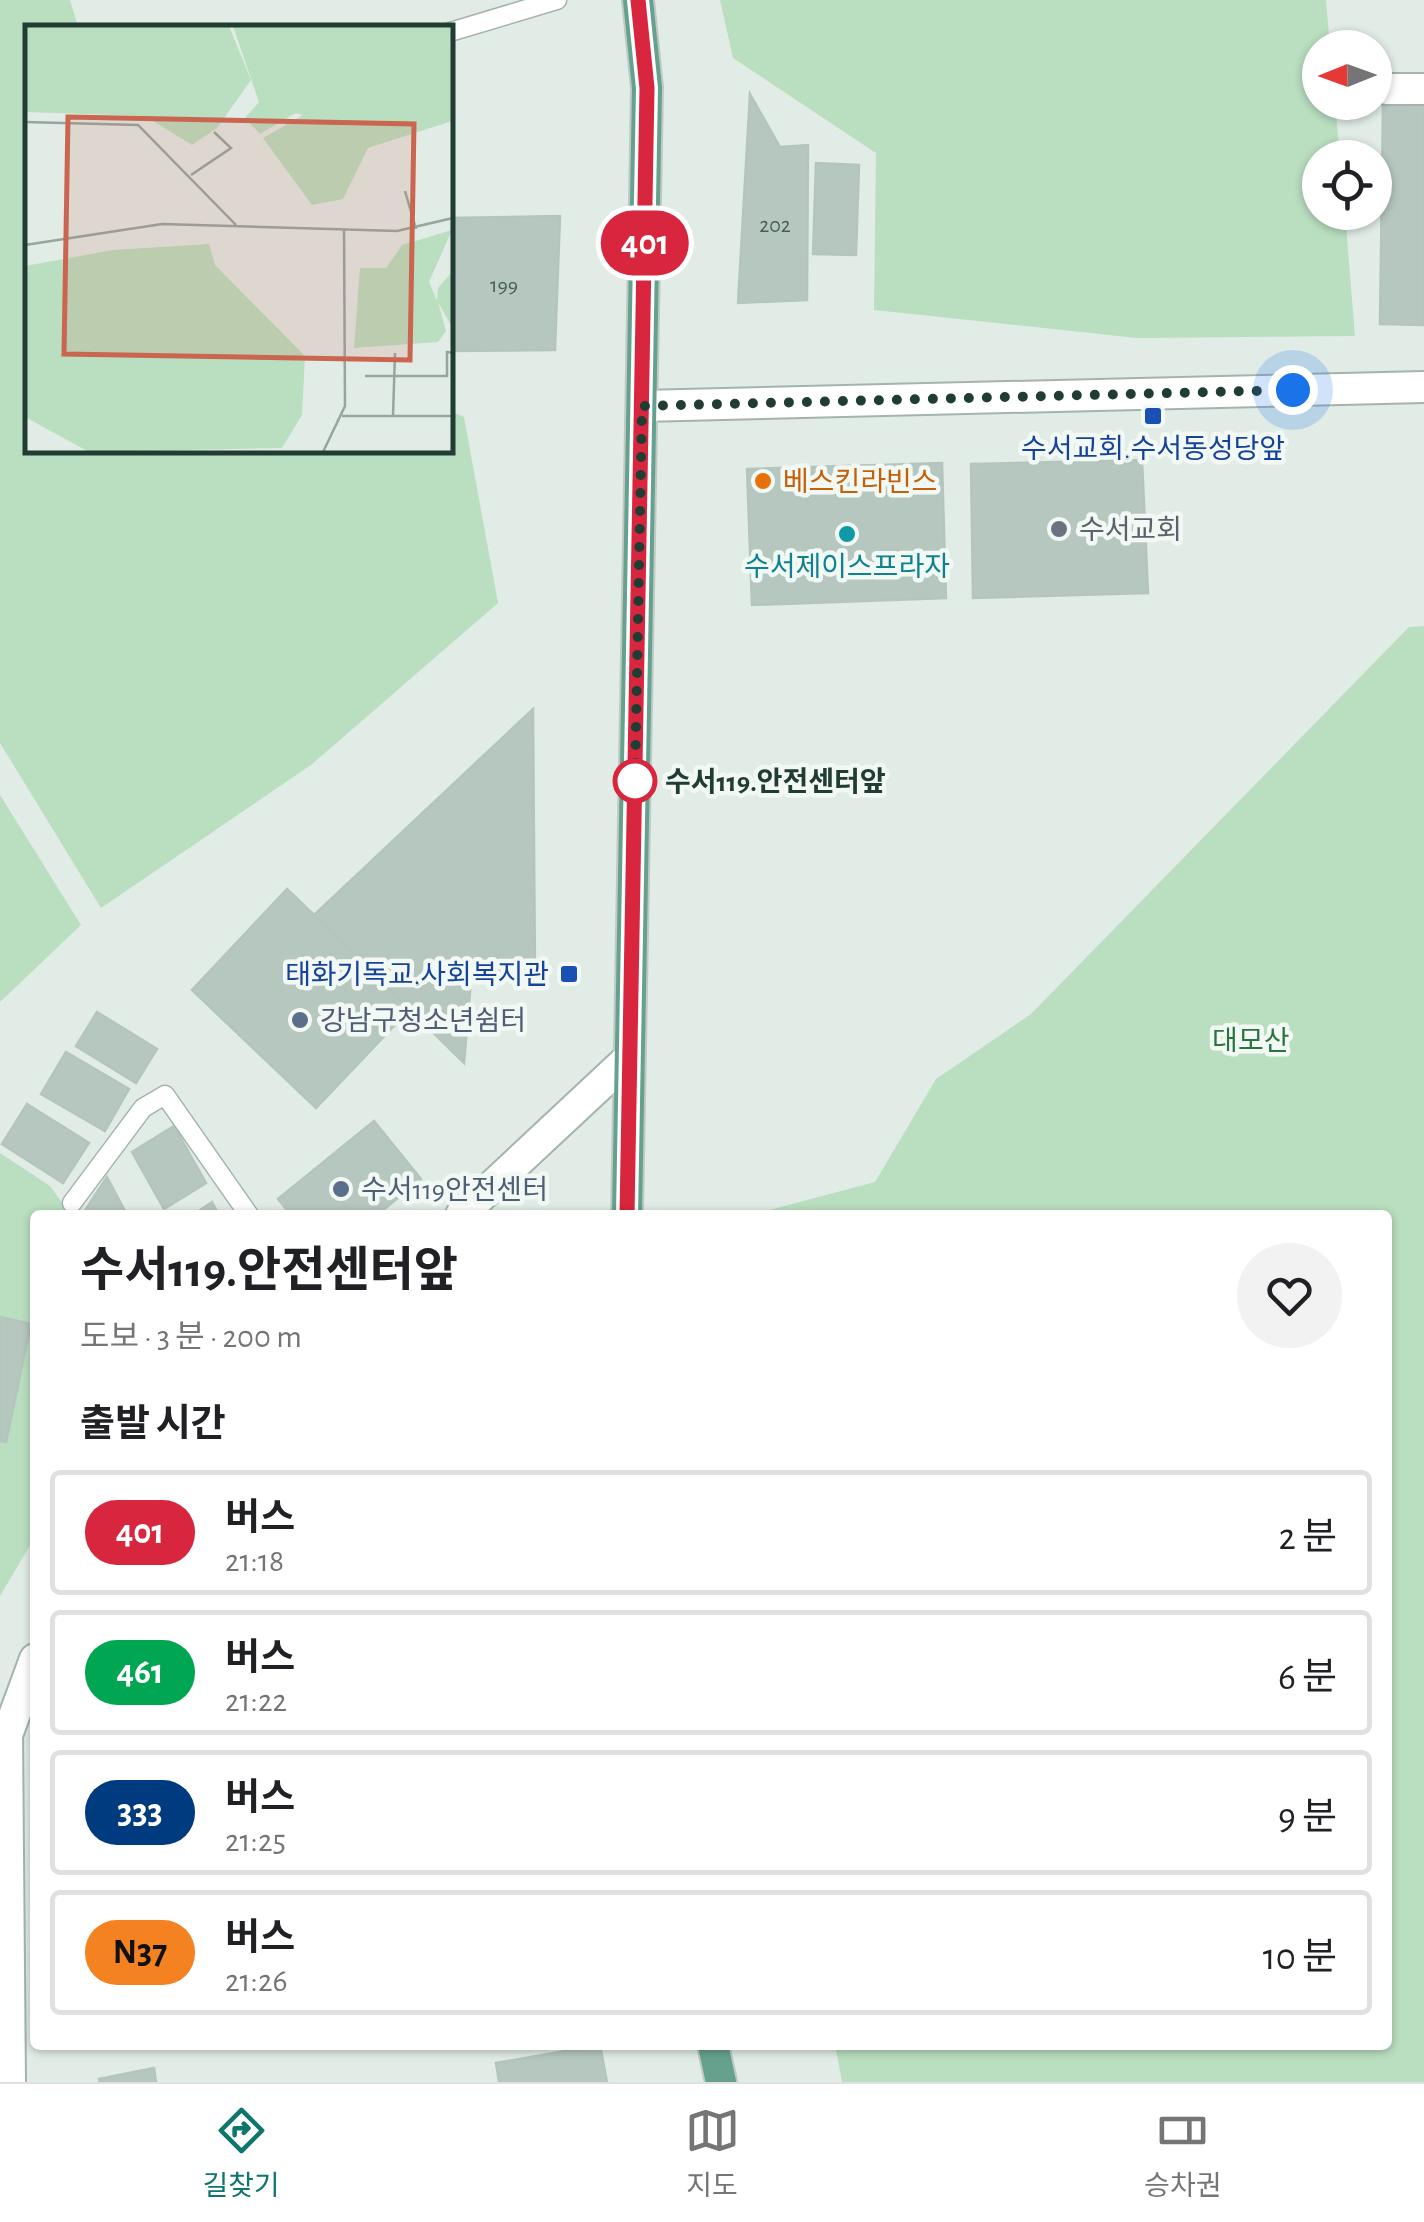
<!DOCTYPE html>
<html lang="ko">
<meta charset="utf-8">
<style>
:root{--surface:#fff;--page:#f2f2f2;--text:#202124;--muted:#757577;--line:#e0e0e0;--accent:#0f766e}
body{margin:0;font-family:"Alegreya Sans","Noto Sans KR",sans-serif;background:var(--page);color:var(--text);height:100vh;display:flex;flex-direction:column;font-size:38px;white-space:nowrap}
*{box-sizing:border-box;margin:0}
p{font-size:32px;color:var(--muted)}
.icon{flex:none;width:55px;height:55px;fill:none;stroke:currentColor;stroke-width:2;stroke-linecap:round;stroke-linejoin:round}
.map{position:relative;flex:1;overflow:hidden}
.panel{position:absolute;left:30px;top:1210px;width:1362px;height:840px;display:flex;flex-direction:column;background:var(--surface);border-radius:10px;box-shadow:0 2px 8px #0004}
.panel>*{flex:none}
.badge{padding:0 20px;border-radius:32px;font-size:35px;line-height:65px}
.needle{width:65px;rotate:269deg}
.controls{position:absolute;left:1302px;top:30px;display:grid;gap:20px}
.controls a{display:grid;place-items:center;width:90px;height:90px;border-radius:50%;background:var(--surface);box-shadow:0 2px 8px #0004;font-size:50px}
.you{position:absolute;width:50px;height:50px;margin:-25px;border:8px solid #fff;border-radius:50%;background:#1a73e8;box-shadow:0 0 0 15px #1a73e833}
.map>.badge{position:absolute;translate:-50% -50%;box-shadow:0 0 0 5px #fff}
h2{padding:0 50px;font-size:38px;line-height:90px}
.round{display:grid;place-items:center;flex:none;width:105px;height:105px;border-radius:52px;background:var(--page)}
.headline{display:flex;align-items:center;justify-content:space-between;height:170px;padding:0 50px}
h1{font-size:48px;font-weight:700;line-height:75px}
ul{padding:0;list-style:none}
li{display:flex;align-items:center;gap:30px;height:125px;margin:0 20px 15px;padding:0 30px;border:5px solid var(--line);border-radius:10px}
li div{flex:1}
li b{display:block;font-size:38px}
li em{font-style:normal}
li .badge{min-width:110px;font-weight:700;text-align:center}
.tabs{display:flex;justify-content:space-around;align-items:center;height:140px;border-top:2px solid var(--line);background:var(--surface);font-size:28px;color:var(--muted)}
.tabs a{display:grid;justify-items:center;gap:5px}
.tabs .active{color:var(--accent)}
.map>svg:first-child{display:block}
.green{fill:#badec0}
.building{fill:#b6c7bf;stroke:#b4c6bc;stroke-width:2.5}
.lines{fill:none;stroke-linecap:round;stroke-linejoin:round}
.lane-casing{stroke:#a4b4ad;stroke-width:21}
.street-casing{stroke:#a4b4ad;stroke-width:34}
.primary-casing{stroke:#c1c9c6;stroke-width:34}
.lane{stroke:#fff;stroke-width:18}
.street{stroke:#fff;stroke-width:30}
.primary{stroke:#65a28d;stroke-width:30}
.line-casing{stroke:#fff;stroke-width:22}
.line{stroke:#d7263d;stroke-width:15}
.walk{stroke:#213d33;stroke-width:10;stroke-dasharray:0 18}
.transit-dot{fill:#1a4fb4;stroke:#f2f8f4;stroke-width:4}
.food-dot{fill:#e8710a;stroke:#f2f8f4;stroke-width:4}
.worship-dot{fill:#6b7280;stroke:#f2f8f4;stroke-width:4}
.culture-dot{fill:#0f9aa8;stroke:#f2f8f4;stroke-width:4}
.stop-dot{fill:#fff;stroke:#d7263d;stroke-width:5}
.service-dot{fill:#5c6f8a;stroke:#f2f8f4;stroke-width:4}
.labels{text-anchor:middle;stroke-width:9;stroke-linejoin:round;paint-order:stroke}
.number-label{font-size:22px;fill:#466056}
.transit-label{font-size:28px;fill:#164399;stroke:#f2f8f4}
.food-label{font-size:28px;fill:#c56008;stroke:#f2f8f4;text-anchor:start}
.worship-label{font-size:28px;fill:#5b616d;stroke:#f2f8f4;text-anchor:start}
.culture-label{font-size:28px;fill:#0d838f;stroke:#f2f8f4}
.stop-label{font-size:28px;font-weight:bold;fill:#213d33;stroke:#f2f8f4;text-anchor:start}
.service-label{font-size:28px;fill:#4e5e75;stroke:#f2f8f4;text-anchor:start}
.park-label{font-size:28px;fill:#2b7440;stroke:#f2f8f4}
.inset-road{fill:none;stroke:#94a69e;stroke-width:2.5}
.view{fill:#ca6550;fill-opacity:0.15;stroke:#ca6550;stroke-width:5}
.inset-edge{fill:none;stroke:#213d33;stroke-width:5}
</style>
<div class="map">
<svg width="1424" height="2082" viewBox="0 0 1424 2082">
<rect width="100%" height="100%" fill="#e1ece6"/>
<path class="green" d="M0,0h70l8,27 -50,1v422h422v-39l14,6 34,186 -187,162 -210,143 -101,-165z
M720,0h606l4,47 -10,1v54l15,1 5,54 -20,1v54l25,1 10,123 -218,2 -263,-28 2,-157 -143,-95z
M1424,626v1456h-582l-7,-37h553v-830h-637l124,-33 61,-103 95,-65 378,-387z
M0,795l81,130 -81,77z
M0,1153l50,33 21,29h-36v322l-35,59z"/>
<path class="building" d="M750,94l30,53 28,-2 -1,155 -69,3z
M1383,105l41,1v219l-44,-1z
M816,163l43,2 -3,90 -43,-1z
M560,216l-5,134 -105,1v-133z
M1142,460l6,133 -175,5 -2,-134z
M942,463l4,135 -194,7 -5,-136z
M533,709l2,266 -64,6 -7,82 -150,-148z
M287,889l124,119 -95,100 -124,-118z
M97,1012l60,37 -21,34 -60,-37z
M66,1052l63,37 -24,42 -64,-37z
M27,1104l62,39 -26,40 -61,-39z
M374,1121l47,58 -44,36h-86l-13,-16z
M174,1126l32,57 -42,26 -32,-57z
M107,1177l20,38h-45z
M212,1202l7,13h-26z
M0,1317l31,7 -25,118 -6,-1z
M600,2045l7,37h-108l-3,-19z
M154,2068l2,14h-56l-1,-3z"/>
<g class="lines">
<g class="lane-casing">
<path id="lane" d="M450,32l107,-32
M72,1203l71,-95 22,-13 84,120"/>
</g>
<g class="street-casing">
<path id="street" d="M1386,89h38
M642,406l782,-19
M461,1215l168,-157
M10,2082l-3,-347 28,-76"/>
</g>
<g class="primary-casing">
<path id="primary" d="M627,1215l20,-1127 -9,-88
M713,2045l8,37"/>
</g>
<use href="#lane" class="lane"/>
<use href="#street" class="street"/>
<use href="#primary" class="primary"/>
</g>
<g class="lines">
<g class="line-casing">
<path id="line" d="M627,1215l20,-1127 -9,-88"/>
</g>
<use href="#line" class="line"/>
<path class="walk" d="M635,781l7,-375 651,-16"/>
</g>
<g class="transit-dot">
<rect x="1143" y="406" width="20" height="20" rx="5"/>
<rect x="559" y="964" width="20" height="20" rx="5"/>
</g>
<circle class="food-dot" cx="763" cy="481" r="10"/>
<circle class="worship-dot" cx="1059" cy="529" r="10"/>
<circle class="culture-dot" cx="847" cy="534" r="10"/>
<circle class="stop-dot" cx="635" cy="781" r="20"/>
<g class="service-dot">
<circle cx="300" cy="1020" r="10"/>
<circle cx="341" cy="1189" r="10"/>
</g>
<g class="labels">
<g class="number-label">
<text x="775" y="232">202</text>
<text x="504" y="292">199</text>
</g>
<g class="transit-label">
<text x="1153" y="458">수서교회.수서동성당앞</text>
<text x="549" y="984" text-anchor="end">태화기독교.사회복지관</text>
</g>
<g class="food-label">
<text x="783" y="491">베스킨라빈스</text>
</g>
<g class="worship-label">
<text x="1079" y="539">수서교회</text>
</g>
<g class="culture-label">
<text x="847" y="576">수서제이스프라자</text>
</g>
<g class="stop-label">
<text x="665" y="791">수서119.안전센터앞</text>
</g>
<g class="service-label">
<text x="320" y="1030">강남구청소년쉼터</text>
<text x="361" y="1199">수서119안전센터</text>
</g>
<g class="park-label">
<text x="1251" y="1050">대모산</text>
</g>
</g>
<g transform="translate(25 25)">
<rect width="428" height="428" fill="#e1ece6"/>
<path d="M0,1h204l22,54 -34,48 -25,17 -47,-29 -120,-4zM208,1h219v95l-84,27 -25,51 -31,6 -49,-67 40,-23 -7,-2 -36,21 -15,-16 14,-16zM427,205l-23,52 8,19 1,-13 14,-16v55l-14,-25 8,29 -8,11 -84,6 6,-80h26l16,-23zM184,219l6,21 90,91 -3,59 -20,33 -193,4 -64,-35v-151l88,-16z" fill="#badec0"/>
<path class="inset-road" d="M0,97l113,3 98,100M166,150l40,-27 -17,-16M380,166l11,38M0,220l137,-21 235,7 56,-13M340,351h82v-24l6,1M317,391h111M368,391l2,-63M298,427l22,-46 -1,-177"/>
<path class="view" d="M43,92l346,7 -4,236 -346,-6z"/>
<rect width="428" height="428" class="inset-edge"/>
</g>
</svg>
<div class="controls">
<a><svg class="needle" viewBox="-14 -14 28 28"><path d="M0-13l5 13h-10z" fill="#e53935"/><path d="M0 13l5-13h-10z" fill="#757577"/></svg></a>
<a><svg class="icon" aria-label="locate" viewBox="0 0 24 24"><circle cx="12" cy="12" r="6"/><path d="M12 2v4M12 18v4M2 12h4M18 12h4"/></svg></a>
</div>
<div class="you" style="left:1293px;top:390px"></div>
<b class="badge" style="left:645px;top:243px;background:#d7263d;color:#fff">401</b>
<section class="panel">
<div class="headline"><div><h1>수서119.안전센터앞</h1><p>도보 · 3 분 · 200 m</p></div><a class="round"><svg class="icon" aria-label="heart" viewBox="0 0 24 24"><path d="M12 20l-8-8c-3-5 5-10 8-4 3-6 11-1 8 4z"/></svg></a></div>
<h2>출발 시간</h2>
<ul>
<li><span class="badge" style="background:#d7263d;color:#fff">401</span><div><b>버스</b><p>21:18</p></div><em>2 분</em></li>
<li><span class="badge" style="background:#00a651;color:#fff">461</span><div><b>버스</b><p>21:22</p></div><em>6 분</em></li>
<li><span class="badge" style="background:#003b80;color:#fff">333</span><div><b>버스</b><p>21:25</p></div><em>9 분</em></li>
<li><span class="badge" style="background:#f58220;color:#111">N37</span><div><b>버스</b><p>21:26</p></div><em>10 분</em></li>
</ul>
</section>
</div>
<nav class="tabs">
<a class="active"><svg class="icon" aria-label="directions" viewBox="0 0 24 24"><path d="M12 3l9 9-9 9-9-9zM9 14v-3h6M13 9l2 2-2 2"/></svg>길찾기</a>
<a><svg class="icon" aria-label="map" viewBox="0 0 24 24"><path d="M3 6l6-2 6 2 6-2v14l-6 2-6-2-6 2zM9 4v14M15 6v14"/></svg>지도</a>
<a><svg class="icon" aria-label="tickets" viewBox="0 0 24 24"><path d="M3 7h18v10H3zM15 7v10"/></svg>승차권</a>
</nav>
